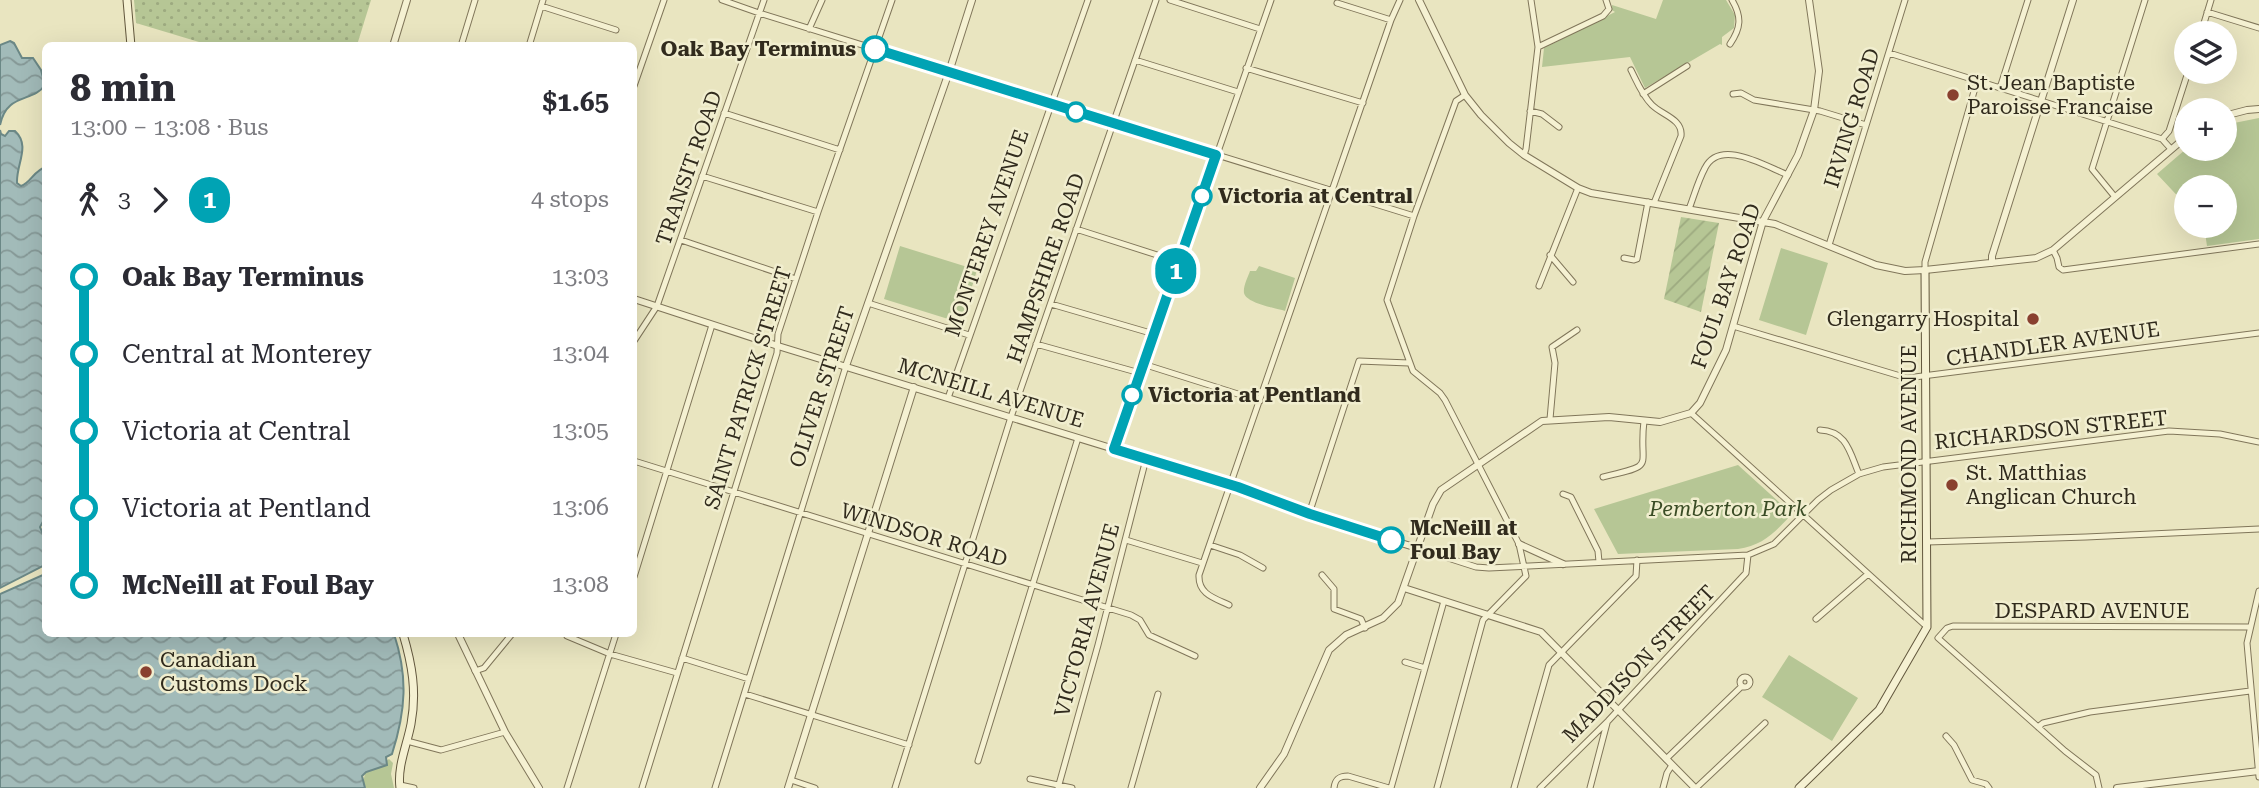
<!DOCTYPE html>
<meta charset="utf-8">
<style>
:root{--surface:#fff;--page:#f7f7f7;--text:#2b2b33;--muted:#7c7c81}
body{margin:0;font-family:"Roboto Serif",serif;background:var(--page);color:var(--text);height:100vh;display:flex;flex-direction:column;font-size:26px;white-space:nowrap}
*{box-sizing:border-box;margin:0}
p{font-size:23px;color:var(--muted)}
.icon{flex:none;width:38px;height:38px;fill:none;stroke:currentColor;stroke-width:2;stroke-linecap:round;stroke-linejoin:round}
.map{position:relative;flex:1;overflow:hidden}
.panel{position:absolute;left:42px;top:42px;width:595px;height:595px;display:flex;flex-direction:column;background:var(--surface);border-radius:10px;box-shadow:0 7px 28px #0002}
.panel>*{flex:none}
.badge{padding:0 14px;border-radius:23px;font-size:24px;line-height:46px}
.tools{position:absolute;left:2174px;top:21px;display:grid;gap:14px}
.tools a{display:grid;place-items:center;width:63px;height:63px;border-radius:50%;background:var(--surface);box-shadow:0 7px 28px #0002;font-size:35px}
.map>.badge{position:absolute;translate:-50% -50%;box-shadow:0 0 0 4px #fff}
.legs{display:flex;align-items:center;gap:10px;height:77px;padding:0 28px;font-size:23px}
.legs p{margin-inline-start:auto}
.summary{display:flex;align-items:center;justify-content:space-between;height:119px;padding:0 28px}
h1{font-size:38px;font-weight:700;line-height:52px}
ul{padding:0 28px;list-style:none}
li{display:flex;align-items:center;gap:24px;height:77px;font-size:26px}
li i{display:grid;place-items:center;width:10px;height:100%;margin:0 9px;background:currentColor}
li i::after{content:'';width:18px;height:18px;margin:-9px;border:5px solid;border-radius:50%;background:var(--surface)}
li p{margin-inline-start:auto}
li:first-child i{background:linear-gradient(#0000 50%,currentColor 0)}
li:last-child i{background:linear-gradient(currentColor 50%,#0000 0)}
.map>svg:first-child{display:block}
.grass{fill:url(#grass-dots)}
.park{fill:#b6c695}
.garden{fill:url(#garden-furrows)}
.water{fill:url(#water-waves);stroke:#6b8886;stroke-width:2}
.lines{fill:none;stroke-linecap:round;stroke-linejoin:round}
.minor-casing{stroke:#80765a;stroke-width:7}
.tertiary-casing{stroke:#80765a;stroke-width:8}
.secondary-casing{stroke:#62573d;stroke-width:9}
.minor{stroke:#f5f1d2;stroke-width:5}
.tertiary{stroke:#f5f1d2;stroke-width:6}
.secondary{stroke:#f5f1d2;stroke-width:7}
.line-1-casing{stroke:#fff;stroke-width:16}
.line-1{stroke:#00a3b4;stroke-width:10}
.stop-1-dot{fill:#fff;stroke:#00a3b4;stroke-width:3.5}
.poi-dot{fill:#89402f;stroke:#f1eecf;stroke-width:2.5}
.labels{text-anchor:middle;stroke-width:5;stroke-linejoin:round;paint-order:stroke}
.stop-label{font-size:21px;font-weight:bold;fill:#312b1d;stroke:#f1eecf;text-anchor:start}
.poi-label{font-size:21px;fill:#312b1d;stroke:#f1eecf;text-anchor:start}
.street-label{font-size:21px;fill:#312b1d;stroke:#f1eecf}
.park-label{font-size:21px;font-style:italic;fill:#3a4c25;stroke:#f1eecf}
</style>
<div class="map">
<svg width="2259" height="788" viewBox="0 0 2259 788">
<defs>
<pattern id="grass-dots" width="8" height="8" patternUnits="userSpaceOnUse" patternTransform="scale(1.75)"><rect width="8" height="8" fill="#b6c695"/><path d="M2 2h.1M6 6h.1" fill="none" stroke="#9daa80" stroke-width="1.8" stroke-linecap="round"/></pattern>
<pattern id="garden-furrows" width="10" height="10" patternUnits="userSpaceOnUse" patternTransform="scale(1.75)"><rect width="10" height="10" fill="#b6c695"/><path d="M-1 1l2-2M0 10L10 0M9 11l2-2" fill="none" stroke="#9daa80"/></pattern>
<pattern id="water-waves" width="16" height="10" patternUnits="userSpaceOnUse" patternTransform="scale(1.75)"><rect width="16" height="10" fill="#a2bbb9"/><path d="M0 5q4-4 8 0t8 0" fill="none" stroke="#859896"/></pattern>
</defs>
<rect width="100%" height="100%" fill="#e9e5c0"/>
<path class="grass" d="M134,0h237l-14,45h-148l-73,-22z"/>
<path class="park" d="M1663,0h63l9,15 -1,13 -12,9v8l-2,-1 -75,44 -15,-31 -88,10 2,-19 71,-36 -3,-2v-5l44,14z
M2259,118v121l-52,7 -3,-20h20v-39h-38v18l-29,-31 29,-25h38v-24z
M900,246l77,24 -16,53 -77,-24z
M1781,248l47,15 -22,72 -47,-15z
M1259,266l36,12 -10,33c-10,-3 -39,-8 -41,-18 -1,-7 4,-16 6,-22h6z
M1738,465l54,49c-16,17 -29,32 -54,35l-120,5 -24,-45z
M1789,655l69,43 -26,43 -70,-44z
M389,759l4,4 -2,11 3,14h-28l-3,-5 3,-14 15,-4z"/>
<path class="garden" d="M1681,217l38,6 -18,89 -37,-13z"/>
<path class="water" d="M10,41l4,2 8,15h11l8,12 4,15c-12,18 -38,7 -45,40v-80z
M0,130l1,4 4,2 4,-5h6c16,15 1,33 2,52l4,3c10,-3 13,-16 25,-19v349l-6,11 5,12v26l-45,23z
M45,574l1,60h179l-1,6 3,-6h167c14,42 12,76 -2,120l-6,3 1,8 -21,7 -4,4 3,12h-365v-194z"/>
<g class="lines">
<g class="minor-casing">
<path id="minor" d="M722,0l37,13 655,203
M1170,0l90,29
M1531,0l7,47
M1337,3l54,17
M541,6l75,24
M2207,12l52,16
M809,29l13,-29
M2201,33l10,-33
M1730,44c11,-16 12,-27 2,-44
M461,46l14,-46
M529,46l14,-46
M1889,53l273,86 9,10
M1135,60l103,32
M1246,68l117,35
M1631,70c6,12 11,25 21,35 10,10 31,14 29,31l-27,67
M634,86l30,-86
M2000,88l28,-88
M1643,94l44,-28
M1733,94l8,-1 13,7 66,11 46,14
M1530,111l12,3 17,13
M724,113l116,37
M2162,139l7,-8 19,-59
M1524,155l2,-6 12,-102 65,-31 6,-7 -3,-9
M702,176l116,36
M2115,197l-23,-28 53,-169
M1689,209c5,-13 9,-28 16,-41 15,-30 60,-2 83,7
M1076,229l103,33
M681,240l115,39
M1829,245l76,-245
M2053,250l4,8 2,9 4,3 196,-26
M1550,255l23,27
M1624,258l10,2 3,-1 11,-57
M1925,270v-8l52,-181
M1539,286l39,-98
M868,303l101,32
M1051,304l103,30
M1733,326l174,52 352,-45
M634,341l23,-35 107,-306
M1036,344l104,29
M1143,364l117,37
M948,398l140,-398
M1691,413l236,214
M1550,419l5,-56 -3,-16 25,-17
M1820,430c27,1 30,23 39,44
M1114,449l157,-449
M634,461c165,51 331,103 497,154l9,5 9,15 46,21
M1603,477c56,-13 35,-8 41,-56
M1563,494l8,3 27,54 1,11
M1309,514l50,-153 50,2
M1126,540l76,23
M1927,542l159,-5 173,-8
M1210,545l30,10 23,13
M1417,548l59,19 13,1 259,-13 26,-11 44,-44 13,-10 28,-16 24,-7 286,-36 51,3 39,8
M1322,575l12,14v20l27,10 4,9
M634,577l78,-252
M2259,591l-12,52 12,134
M1229,605c-15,-7 -31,-11 -30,-30l192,-555 9,-20
M1816,619l52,-45
M567,636l43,18 67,19
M682,658l67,21
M1405,662l20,6
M475,671l9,-3 28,-34
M1740 682a5 5 0 1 1 10 0a5 5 0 1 1-10 0Z
M745,694l164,51
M2038,727l5,-4 47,-11 160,-21
M1946,736l8,9 18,35 14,4 3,4
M407,741l34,9 64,-18
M1666,759l76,-73
M978,761l100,-323
M1030,779l42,9
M791,780l24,8
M400,785l14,3
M567,788l49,-154
M642,788l135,-435 1,-19 40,-122 74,-212
M715,788l131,-422
M895,788l116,-371 145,-417
M1058,788l40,-143 48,-186
M1131,788l27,-94
M1334,788c1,-9 5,-12 14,-12l41,12
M1391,788l53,-187
M1437,788l46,-168 43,-44 -7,-32 -74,-144 -5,-7 -27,-22 -26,-71 27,-84 42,-115 9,-6
M1514,788l35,-123 87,-89 1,-16
M1540,788l68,-67 138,-148 2,-18
M1590,788l17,-65
M1663,788l4,-15 5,-8
M1696,788l69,-65
M2099,788l-3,-13 -31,-24 -127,-113 9,-10 6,-2 297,1"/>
</g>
<g class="tertiary-casing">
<path id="tertiary" d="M1419,0l46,95 16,20 28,28 15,12 54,33 13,5 184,31 101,41 29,6 20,-1 111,-12 17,-8 133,-113
M393,46l14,-46
M2224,116l23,-6 12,-1
M1992,263v-7l81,-256
M634,299l144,47 460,141 71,27 108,34
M846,366l103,-294 23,-72
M1519,544l44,20
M1404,588l137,44 154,156
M458,634l47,98 34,56
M788,788l126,-401
M1260,788l24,-34 45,-104 17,-15 37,-17 15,-15 35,-99 8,-14 101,-69 67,-4 51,5 31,-9 9,-10 26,-53 37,-129 35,-66 16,-45 5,-39 -10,-71
M2117,788l142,-17"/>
</g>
<g class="secondary-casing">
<path id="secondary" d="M127,0l4,46
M400,788c-3,-21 7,-43 11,-64 6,-32 1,-60 -8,-90
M1799,788l80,-78 48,-83 -2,-357"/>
</g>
<use href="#minor" class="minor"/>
<use href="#tertiary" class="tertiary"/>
<use href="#secondary" class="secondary"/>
</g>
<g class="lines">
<g class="line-1-casing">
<path id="line-1" d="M875,49l341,106 -102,294 124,38 72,27 81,26"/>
</g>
<use href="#line-1" class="line-1"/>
</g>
<g class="stop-1-dot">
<circle cx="875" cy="49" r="12"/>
<circle cx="1076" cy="112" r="9"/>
<circle cx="1202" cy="196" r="9"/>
<circle cx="1132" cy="395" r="9"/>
<circle cx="1391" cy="540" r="12"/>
</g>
<g class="poi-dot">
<circle cx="1953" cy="95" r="7"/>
<circle cx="2033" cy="319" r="7"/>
<circle cx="1952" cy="485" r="7"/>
<circle cx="146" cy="672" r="7"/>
</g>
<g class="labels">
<g class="stop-label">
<text x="856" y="56" text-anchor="end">Oak Bay Terminus</text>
<text x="1218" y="203">Victoria at Central</text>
<text x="1148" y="402">Victoria at Pentland</text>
<text x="1410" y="535">McNeill at<tspan x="1410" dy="24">Foul Bay</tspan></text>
</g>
<g class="poi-label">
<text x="1967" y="90">St. Jean Baptiste<tspan x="1967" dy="24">Paroisse Francaise</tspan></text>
<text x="2019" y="326" text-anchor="end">Glengarry Hospital</text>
<text x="1966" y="480">St. Matthias<tspan x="1966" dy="24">Anglican Church</tspan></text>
<text x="160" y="667">Canadian<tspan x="160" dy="24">Customs Dock</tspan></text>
</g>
<g class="street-label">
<text transform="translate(1852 118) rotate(-73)" y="7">IRVING ROAD</text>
<text transform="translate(689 168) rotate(-71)" y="7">TRANSIT ROAD</text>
<text transform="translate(987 233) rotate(-71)" y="7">MONTEREY AVENUE</text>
<text transform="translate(1046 268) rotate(-71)" y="7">HAMPSHIRE ROAD</text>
<text transform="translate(1726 286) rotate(-71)" y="7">FOUL BAY ROAD</text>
<text transform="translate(2053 344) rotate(-8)" y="7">CHANDLER AVENUE</text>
<text transform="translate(822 387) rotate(-72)" y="7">OLIVER STREET</text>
<text transform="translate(748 388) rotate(-73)" y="7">SAINT PATRICK STREET</text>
<text transform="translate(991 393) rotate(17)" y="7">MCNEILL AVENUE</text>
<text transform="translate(2051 430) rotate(-6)" y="7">RICHARDSON STREET</text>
<text transform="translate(1909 454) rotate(-90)" y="7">RICHMOND AVENUE</text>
<text transform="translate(924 535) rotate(17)" y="7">WINDSOR ROAD</text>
<text x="2092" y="618">DESPARD AVENUE</text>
<text transform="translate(1087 620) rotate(-75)" y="7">VICTORIA AVENUE</text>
<text transform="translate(1639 664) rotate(-46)" y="7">MADDISON STREET</text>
</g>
<g class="park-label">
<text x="1728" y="516">Pemberton Park</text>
</g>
</g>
</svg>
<div class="tools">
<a><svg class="icon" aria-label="layers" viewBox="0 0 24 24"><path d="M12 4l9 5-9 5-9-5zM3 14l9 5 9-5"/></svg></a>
<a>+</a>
<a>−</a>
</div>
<b class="badge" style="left:1176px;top:271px;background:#00a3b4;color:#fff">1</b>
<section class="panel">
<div class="summary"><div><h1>8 min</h1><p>13:00 – 13:08 · Bus</p></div><b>$1.65</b></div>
<div class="legs"><svg class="icon" aria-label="walk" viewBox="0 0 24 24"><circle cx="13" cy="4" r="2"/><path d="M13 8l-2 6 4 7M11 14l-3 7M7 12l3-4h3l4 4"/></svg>3<svg class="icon" aria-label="forward" viewBox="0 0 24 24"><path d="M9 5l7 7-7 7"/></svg><b class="badge" style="background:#00a3b4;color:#fff">1</b><p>4 stops</p></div>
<ul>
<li><i style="color:#00a3b4"></i><b>Oak Bay Terminus</b><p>13:03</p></li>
<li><i style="color:#00a3b4"></i><span>Central at Monterey</span><p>13:04</p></li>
<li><i style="color:#00a3b4"></i><span>Victoria at Central</span><p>13:05</p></li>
<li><i style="color:#00a3b4"></i><span>Victoria at Pentland</span><p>13:06</p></li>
<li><i style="color:#00a3b4"></i><b>McNeill at Foul Bay</b><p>13:08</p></li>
</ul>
</section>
</div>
